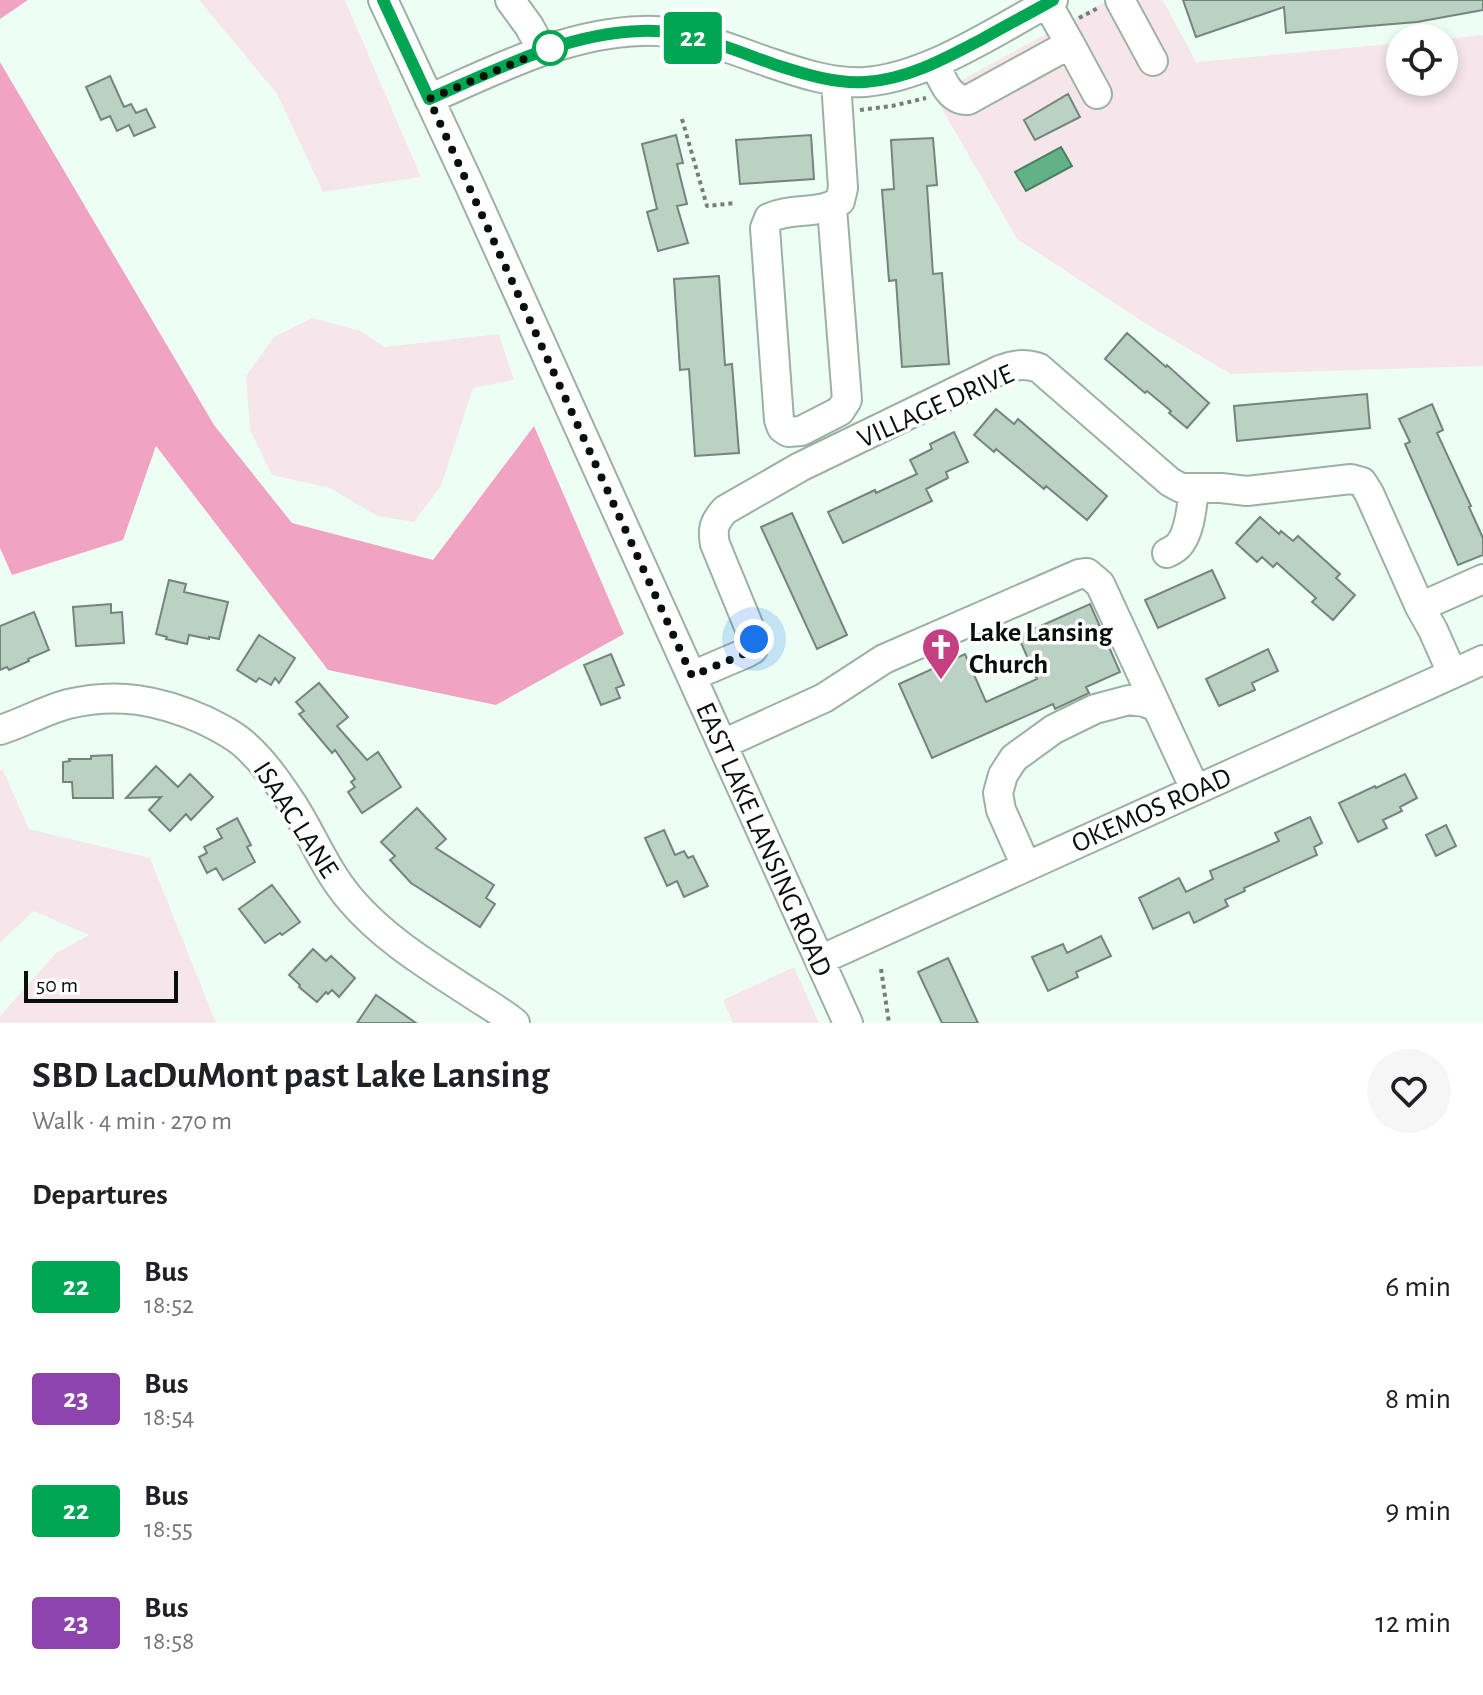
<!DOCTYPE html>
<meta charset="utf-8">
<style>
:root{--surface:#fff;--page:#f6f6f6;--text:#202124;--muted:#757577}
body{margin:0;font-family:"Alegreya Sans",sans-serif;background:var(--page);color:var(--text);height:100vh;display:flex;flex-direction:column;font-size:30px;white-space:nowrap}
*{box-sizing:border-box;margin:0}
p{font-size:26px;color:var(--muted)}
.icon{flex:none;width:44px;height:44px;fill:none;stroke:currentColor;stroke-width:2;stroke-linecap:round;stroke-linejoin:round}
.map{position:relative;height:1023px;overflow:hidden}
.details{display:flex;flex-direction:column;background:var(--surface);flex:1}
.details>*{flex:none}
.badge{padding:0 16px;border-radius:6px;font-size:28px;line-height:52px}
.controls{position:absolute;left:1386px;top:24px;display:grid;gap:16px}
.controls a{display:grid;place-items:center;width:72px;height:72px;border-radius:50%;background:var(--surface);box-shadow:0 4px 12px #0003;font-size:40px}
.scale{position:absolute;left:24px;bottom:20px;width:154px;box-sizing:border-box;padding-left:8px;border:4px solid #08100c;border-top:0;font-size:22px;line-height:28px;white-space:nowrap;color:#08100c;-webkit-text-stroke:6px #fff;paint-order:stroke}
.you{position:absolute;width:40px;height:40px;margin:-20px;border:6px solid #fff;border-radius:50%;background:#1a73e8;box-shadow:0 0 0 12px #1a73e833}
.map>.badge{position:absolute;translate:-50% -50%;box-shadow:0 0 0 4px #fff}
h2{padding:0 32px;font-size:30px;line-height:72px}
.round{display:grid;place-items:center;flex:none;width:84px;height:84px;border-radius:42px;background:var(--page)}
.summary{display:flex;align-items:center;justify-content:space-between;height:136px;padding:0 32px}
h1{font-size:38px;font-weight:600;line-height:60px}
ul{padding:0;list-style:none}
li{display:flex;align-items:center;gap:24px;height:112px;padding:0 32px}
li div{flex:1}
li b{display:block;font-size:30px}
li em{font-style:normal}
li .badge{min-width:88px;font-weight:700;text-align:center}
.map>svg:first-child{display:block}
.green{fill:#f6e6ec}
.forest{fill:#f1a3c3}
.water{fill:#62b187;stroke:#478162;stroke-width:2}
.building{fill:#bbd1c4;stroke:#72867a;stroke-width:2}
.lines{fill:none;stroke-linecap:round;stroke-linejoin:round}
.minor-casing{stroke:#9cb1a4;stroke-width:32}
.path{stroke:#738079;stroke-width:4;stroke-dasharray:4 4;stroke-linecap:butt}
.minor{stroke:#fff;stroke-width:28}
.line-casing{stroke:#fff;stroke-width:18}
.line{stroke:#00a651;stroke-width:12}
.walk{stroke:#08100c;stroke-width:8;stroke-dasharray:0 14.4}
.stop-dot{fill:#fff;stroke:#00a651;stroke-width:4}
.labels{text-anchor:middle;stroke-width:7;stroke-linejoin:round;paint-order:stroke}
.street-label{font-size:28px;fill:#08100c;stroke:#fff}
.poi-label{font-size:28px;font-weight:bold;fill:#08100c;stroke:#fff;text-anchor:start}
</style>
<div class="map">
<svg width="1483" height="1023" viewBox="0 0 1483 1023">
<rect width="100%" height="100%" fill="#edfff4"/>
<path class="green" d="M199,0h146l76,177 -98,15 -46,-98z
M1108,0h55l33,62 204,-19v39h44v-43l39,-4v331l-252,8 -85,-50 -129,-85 -83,-144z
M312,318l49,13 23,16 115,-13 15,46 -41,8 -32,98 -27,36 -37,-6 -47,-28 -58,-13 -22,-45 -4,-54 28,-39z
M0,770h3l26,59 121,29 66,165h-216v-7l56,-63 33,-18 -55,-24 -34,32z
M794,967l25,56h-86l-10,-23z"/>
<path class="forest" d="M0,0h28l-28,19z
M0,62l214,363 78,98 141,37 101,-134 90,208 -128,71 -168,-35 -172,-224 -33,94 -111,35 -12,-27z"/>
<path class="water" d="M1061,147l11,19 -46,25 -11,-19z"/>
<path class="building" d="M1183,0h300v10l-66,12 -131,11 -2,-26 -88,30z
M110,76l14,31 7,-3 5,9 10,-4 9,18 -21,9 -5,-11 -12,6 -7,-15 -9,4 -15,-33z
M1068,94l12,23 -45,23 -11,-20z
M676,135l7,28 -6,1 10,40 -10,2 11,37 -30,8 -11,-39 10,-3 -15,-65z
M811,135l3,44 -74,5 -4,-44z
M933,138l4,47 -10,1 6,88 9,-1 7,91 -47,3 -6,-87 -7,1 -7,-91 12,-1 -3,-49z
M719,276l6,89 7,-1 7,89 -44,3 -6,-87 -9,1 -6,-91z
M1127,333l39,34 1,-2 42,38 -22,25 -18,-15 2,-2 -24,-20 -2,2 -40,-34z
M1367,394l3,34 -133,13 -3,-35z
M1432,404l11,26 -6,3 34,73 -2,1 14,31v17l-25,10 -53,-121 5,-2 -11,-23z
M996,409l18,15 4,-5 89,77 -20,24 -41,-34 -2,3 -48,-40 -2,3 -20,-17z
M954,432l14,30 -22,10 2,6 -22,11 6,12 -89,42 -15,-31 47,-22 1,3 41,-19 -7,-14 22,-11 -2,-5z
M792,513l55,122 -30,14 -56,-122z
M1260,517l19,17 2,-3 12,10 5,-5 42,38 -4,4 19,17 -22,25 -21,-18 4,-4 -39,-35 -4,4 -11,-10 -5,5 -21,-19z
M1212,570l13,28 -67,30 -13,-28z
M169,580l17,4 -2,8 44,10 -9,37 -10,-2v2l-20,-4 -2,9 -21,-5 1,-2 -11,-3z
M111,604v9l11,-1 2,31 -48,3 -3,-39z
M1090,604l30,68 -34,15 3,6 -34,16 -2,-5 -121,54 -33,-74 66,-30 21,48 51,-23 -19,-43z
M34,612l15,38 -21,9 1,2 -20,9 -2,-3 -7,3v-44z
M259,635l36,23 -16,25 -4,-5 -4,7 -12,-7 -3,4 -19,-12z
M1268,649l10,22 -26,12 3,7 -36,16 -13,-27z
M611,654l13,31 -8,3 4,10 -19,7 -17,-40z
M319,683l29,34 -11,9 30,34 11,-8 23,35 -39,26 -14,-21 7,-5 -4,-5 4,-3 -20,-29 -3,3 -33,-39 5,-3 -8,-9z
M112,755l1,43h-40l-1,-16h-9v-20l7,-1 -1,-2h22v-3z
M156,766l22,21 12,-13 23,23 -22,23 -5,-6 -16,17 -21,-21 12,-13 -35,1z
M1405,774l12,24 -17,9 2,4 -19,9 4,8 -29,14 -19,-39 36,-17 1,2z
M417,808l29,31 -10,9 58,37 -8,13 9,6 -15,23 -69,-44 -21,-23 5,-4 -14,-14z
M1310,817l12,26 -8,4 3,8 -73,33 1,3 -20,9 3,6 -34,17 -5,-11 -36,17 -14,-31 40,-20 7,14 27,-13 -3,-8 69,-30 -4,-8z
M237,818l14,27 -4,2 8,15 -32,18 -7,-12 -9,5 -8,-16 8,-4 -3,-6 18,-9 -5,-9z
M1446,825l10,21 -20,10 -10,-21z
M664,830l11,25 9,-4 4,7 5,-2 15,30 -24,11 -7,-16 -10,5 -22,-48z
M272,885l28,37 -18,13 -2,-2 -15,10 -26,-34z
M1101,936l10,20 -35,16 2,5 -30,14 -16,-34 31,-13 4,9z
M313,949l13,12 5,-5 24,22 -16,19 -7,-7 -4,4 -2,-2 -9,10 -18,-15 1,-2 -11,-10z
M948,958l30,65h-36l-24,-51z
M376,995l40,28h-59z"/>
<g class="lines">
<g class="minor-casing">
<path id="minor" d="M383,0l87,186 378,837
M510,0l19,26 13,24
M1120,0l33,61
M1070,44l27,50
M935,64c7,15 14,37 33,36l102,-56 -23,-41
M429,99c69,-30 137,-66 213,-68 44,-2 87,18 129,32 29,10 62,21 94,19 64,-5 132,-52 188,-82
M832,208l15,192 -7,11 -39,20 -13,1 -6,-4 -3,-8 -14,-192 4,-10c23,-11 52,-3 71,-17l3,-13 -7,-107
M1167,553c2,-1 10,-5 11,-7 12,-12 14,-41 16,-57
M1420,607l63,-28
M692,676l54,-23 7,-4 1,-10 -39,-95c-3,-15 -1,-22 10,-34l75,-43 200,-97c14,-5 24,-7 39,-2l131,114 11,6h40l26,3 104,-12 11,3 7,11 51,114 13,23 19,43
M0,730c23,-7 45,-20 68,-26 49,-12 91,-4 136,16 14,7 29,14 41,25 19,17 32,36 46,57 21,32 34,68 60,98 34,40 80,67 124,96 14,9 28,17 40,27
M723,744l101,-46 60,-39 195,-85 8,-1 13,11 57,123
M1026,866l-25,-56 -3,-17 5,-18 11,-17 40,-29 41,-20 34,-9 15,2 13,5 38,82
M820,960l663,-300"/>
</g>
<path class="path" d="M1079,18l21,-11
M860,110l32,-4 34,-8
M682,119l25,87 28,-3
M881,969l8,54"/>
<use href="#minor" class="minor"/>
</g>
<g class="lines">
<g class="line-casing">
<path id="line" d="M383,0l46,99c69,-30 137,-66 213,-68 46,-2 91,19 134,34 28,9 60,19 89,17 44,-3 81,-24 119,-44 23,-13 46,-25 69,-38"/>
</g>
<use href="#line" class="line"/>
<path class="walk" d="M550,48l-121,51 263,577 54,-23 7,-4 1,-10"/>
</g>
<defs>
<g id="church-pin" transform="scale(2)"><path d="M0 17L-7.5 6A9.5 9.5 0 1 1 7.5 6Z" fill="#c54082" stroke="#fff"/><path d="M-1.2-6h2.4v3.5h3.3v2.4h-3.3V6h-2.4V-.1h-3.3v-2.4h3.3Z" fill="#fff"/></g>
</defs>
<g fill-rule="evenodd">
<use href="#church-pin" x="941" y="647"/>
</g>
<circle class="stop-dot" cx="550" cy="48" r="16"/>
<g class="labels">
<g class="street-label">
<text transform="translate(935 405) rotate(-24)" y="10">VILLAGE DRIVE</text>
<text transform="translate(1151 809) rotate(-24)" y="10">OKEMOS ROAD</text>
<text transform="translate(297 819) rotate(57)" y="10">ISAAC LANE</text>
<text transform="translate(765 839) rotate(66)" y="10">EAST LAKE LANSING ROAD</text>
</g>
<g class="poi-label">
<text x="969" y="641">Lake Lansing<tspan x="969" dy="32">Church</tspan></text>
</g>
</g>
</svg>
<div class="controls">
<a><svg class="icon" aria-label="locate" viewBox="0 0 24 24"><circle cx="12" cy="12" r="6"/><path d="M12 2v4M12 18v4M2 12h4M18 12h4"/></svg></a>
</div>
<div class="scale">50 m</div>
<div class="you" style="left:754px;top:639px"></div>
<b class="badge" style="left:693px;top:38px;background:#00a651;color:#fff">22</b>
</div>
<section class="details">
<div class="summary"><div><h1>SBD LacDuMont past Lake Lansing</h1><p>Walk · 4 min · 270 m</p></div><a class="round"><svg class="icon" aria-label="heart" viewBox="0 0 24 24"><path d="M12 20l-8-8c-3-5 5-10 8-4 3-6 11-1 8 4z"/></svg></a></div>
<h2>Departures</h2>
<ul>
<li><span class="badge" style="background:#00a651;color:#fff">22</span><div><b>Bus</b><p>18:52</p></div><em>6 min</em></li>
<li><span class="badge" style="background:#8e44ad;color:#fff">23</span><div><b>Bus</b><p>18:54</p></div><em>8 min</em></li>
<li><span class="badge" style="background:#00a651;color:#fff">22</span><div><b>Bus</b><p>18:55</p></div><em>9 min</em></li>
<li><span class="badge" style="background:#8e44ad;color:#fff">23</span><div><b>Bus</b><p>18:58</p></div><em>12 min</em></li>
</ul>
</section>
